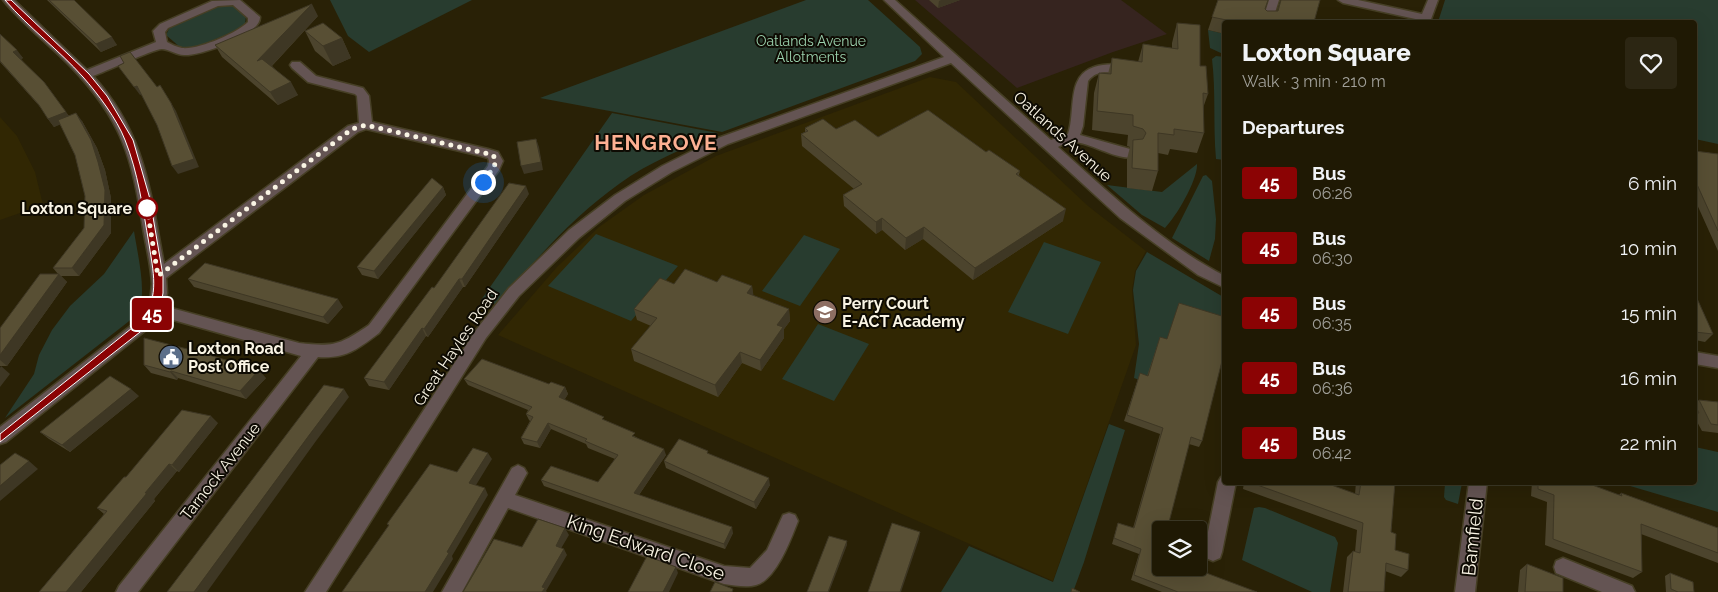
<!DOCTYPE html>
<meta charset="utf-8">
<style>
:root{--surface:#1f1904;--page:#2c2613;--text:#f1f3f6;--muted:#a1a09a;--line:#3c3826}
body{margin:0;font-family:Raleway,sans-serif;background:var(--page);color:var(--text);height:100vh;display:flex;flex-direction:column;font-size:19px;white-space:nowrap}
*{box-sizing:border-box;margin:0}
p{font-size:16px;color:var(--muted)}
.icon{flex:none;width:28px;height:28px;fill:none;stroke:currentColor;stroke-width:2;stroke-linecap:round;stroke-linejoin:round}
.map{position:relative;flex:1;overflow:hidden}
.sheet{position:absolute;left:1222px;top:20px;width:475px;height:465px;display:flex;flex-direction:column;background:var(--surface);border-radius:5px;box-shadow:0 5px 20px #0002,0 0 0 1px var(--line)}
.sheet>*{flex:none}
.badge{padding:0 10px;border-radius:4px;font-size:18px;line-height:32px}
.fabs{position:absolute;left:1152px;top:521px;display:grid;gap:10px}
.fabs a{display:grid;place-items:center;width:55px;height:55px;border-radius:5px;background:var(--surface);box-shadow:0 5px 20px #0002,0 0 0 1px var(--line);font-size:25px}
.you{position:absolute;width:25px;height:25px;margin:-12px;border:4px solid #fff;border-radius:50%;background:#1a73e8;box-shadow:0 0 0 8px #1a73e833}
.map>.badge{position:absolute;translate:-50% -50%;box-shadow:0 0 0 2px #fff}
h2{padding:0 20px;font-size:19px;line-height:45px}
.round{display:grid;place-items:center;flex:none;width:52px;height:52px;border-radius:5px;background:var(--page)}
.summary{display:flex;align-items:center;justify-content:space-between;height:85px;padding:0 20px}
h1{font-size:24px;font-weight:800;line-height:38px}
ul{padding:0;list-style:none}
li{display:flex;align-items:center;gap:15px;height:65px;padding:0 20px}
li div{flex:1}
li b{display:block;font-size:19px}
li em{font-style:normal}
li .badge{min-width:55px;font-weight:700;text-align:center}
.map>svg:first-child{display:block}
.commercial{fill:#36241f}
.built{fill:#312703}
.green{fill:#283c2f}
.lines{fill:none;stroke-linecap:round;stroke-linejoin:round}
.minor-casing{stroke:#463f25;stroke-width:3}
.minor{fill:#645453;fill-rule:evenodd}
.wall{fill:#4c442d}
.shaded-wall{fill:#3e3724}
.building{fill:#584f34;stroke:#3e3724}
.line{fill:#8b0304;stroke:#fff}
.walk{stroke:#f9f4e4;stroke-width:5;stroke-dasharray:0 9}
.stop-dot{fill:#fff;stroke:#8b0304;stroke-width:2.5}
.labels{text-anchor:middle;stroke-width:4;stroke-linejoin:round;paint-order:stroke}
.far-park-label{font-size:14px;fill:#9bd2ae;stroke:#0e0b03}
.street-label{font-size:16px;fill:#f9f4e4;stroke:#0e0b03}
.stop-label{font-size:16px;font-weight:bold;fill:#f9f4e4;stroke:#0e0b03;text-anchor:end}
.poi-label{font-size:16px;font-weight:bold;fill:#f9f4e4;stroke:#0e0b03;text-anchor:start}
.near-street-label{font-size:19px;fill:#f9f4e4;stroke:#0e0b03}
.district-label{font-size:21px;font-weight:bold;letter-spacing:1px;fill:#fdb092;stroke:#0e0b03}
</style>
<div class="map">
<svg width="1718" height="592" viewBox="0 0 1718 592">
<rect width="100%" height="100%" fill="#292106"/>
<path class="commercial" d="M915,0h206l46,34 -54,18 -96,36z"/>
<path class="built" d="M930,77l26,5 132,124 58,45 -11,20 -3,19 4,55 -83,236 -555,-246 59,-68 42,-40 45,-32 72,-39z
M0,117l17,19 18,36 8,33 -43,15z"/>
<path class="green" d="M330,0h142l-103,52 -21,-16z
M806,0h62l52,47 2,7 -7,7 -193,71 -182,-34z
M1445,0h273v144l-23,-5v-117h-257z
M220,5l16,1 10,10 -1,8 -5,5 -46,19h-13l-15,-13 4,-8z
M1208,30l17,4v14l-2,6 -13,-6z
M1216,56l9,1v103l-9,-1c-3,-34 0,-67 -4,-100z
M612,113l106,20c-33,15 -69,29 -99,51 -46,33 -86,77 -121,121l-17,-5z
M1197,164c1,16 -21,53 -32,64l-23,-13 -35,-30 55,7z
M1206,175l6,6 4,38 -1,20 -6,22 -37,-23 31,-62z
M134,231c3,20 12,57 6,75 -3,7 -7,11 -12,16l-123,96 29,-44 5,-19 13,-25 18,-24 34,-32z
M596,234l82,32 -47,55 -83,-35z
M804,235l36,14 -40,57 -38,-15z
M1044,242l57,20 -33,72 -60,-22z
M1147,252l78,46v27l-48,-16 -12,36 -20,37 -11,-4 5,-34 -6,-54 3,-19z
M818,324l51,20 -35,57 -52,-22z
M1109,424l16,6 -41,132 -11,30h-132l28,-46 84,36z
M1695,447l23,5v60l-98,-29 75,-1z
M1445,483h17l-4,21 -12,-4 -2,-3z
M1259,507l6,1 70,29 3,6 -8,49h-18l-70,-32 12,-52z"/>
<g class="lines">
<g class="minor-casing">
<path id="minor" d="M3,0h11l73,70 69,-28 -3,-11 7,-7 52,-23 28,-1 20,17c1,18 -60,39 -76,38 -8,0 -15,-6 -22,-6 -6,-1 -60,24 -69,27 53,58 57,116 71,188l184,-138 11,-3 -2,-27 -2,-2 -47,-12 -16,-14 -2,-3 2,-3h8l16,14 47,12 6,8 3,26 116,27 10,3 5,9 -4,9 -120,163c-21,16 -33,26 -61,24l-180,235h-22l3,-6 182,-230 -142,-40 -8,10 -145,116 -6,2v-17l141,-109 9,-16 2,-18c-1,-19 -6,-37 -9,-56 -11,-71 -21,-108 -72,-161 -21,-22 -50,-44 -68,-67zM233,5l15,13v4c-11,11 -50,28 -66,26 -5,-1 -10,-3 -15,-6l-2,-10 3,-4 50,-22zM366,129l115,27 7,2 1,3 -1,5 -119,159c-29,20 -35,22 -70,18l-135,-37 3,-13 -1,-15 192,-146z
M884,0h11l156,140 17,-6c8,-23 -2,-58 26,-67 11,-4 26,-3 38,-1l2,3c-11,11 -33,-6 -46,12l-5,45 -3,9 57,16 2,3 -2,3c-19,5 -46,-15 -64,-15 -4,-1 -11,3 -15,5 50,45 106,98 167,129v12l-27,-13 -78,-57 -169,-155 -223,81 -56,28 -47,29 -46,37 -60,58 -33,42 -160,254h-21l171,-262 33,-42 60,-58 46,-35 47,-29 56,-28 226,-81z
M1269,0h10l-7,22h-10z
M1338,0h20l64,14 6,-14h10l-8,22h-10v-2l-77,-17z
M1695,352l23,4v12l-23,-4z
M518,465l6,3 3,5 -12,22 209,71 26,2 17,-18 16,-35 6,-2 6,2 3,6c-7,18 -22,59 -42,64 -10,3 -22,0 -32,-1l-216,-76 -46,84h-20l70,-124z
M1225,475v7h11l-14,70 -2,6 -7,3 -7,-3 -2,-6 14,-70 3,-5z
M1469,482h18l-12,110h-20z
M1563,558l69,28 3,6h-33l-46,-19 -2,-6 2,-6z"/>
</g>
<use href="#minor" class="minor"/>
</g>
<path class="wall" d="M47,0h28h-1l43,45 -16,7z
M929,0h31l-22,8z
M1218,0l47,9 2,2h10l4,-11h39l-6,22h-89v12l-17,-4z
M318,16l-46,50 26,29 -20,10 -56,-48 -7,-12z
M1177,23l23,43 8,28 -5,14 1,25 -7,20 -27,-4 -2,6 -10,-2v18l-6,20 -25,-3v-29l3,-12 -3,-1 1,-11 -36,-5 2,-37 5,-20 9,1 4,-16 26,4 5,-18 29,4v-5z
M305,31l37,7 9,20 -18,8 -18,-15z
M0,34l23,24 -2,1 48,57 13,5 15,27 8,22 6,28v35l-32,43h-18l6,6 -60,84h-7v-38l58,-54 -5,-6 31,-40 1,-32 -10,-41 -15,-31 -6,3 -6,-8 -7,-11 -41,-46z
M805,128l31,1 42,8 108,15 34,19 -1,4 44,46 -90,59 -50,-41 -18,11 -23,-20 -6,4 -32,-28 -1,-11 11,-6 -52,-43 -1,-12 4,-2z
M1695,151l23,3v97l-23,-51z
M443,187l3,8 -68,84 -16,-4 -5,-8z
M529,194l-64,93h-2l-35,50 -2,-1 -37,54 -20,-4 -5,-8 70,-90z
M188,279l155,28 -15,17 -134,-37z
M717,282l35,4 1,10 36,13 1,12 -6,8v9l-23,33 -19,-8 -24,34 -84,-36 -3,-12 20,-23 -14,-6 -3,-11 40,-25z
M1695,294l18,40 -8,8 -10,-2z
M1179,303l23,138 -3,6 -10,-3 -28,86v38l96,24h-95l-31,-12 8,-26 -27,-10 6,-21 15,5 27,-94 -36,-13 16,-48 7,3 13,-39 7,2z
M144,365l122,13 -20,21 -68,-21 -1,2 -26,-7z
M464,379l85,5 16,3 3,7 -4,6 72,37 30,18 -27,40 94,38 -8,16 -181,-63 -3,-6 57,2 17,-23 -27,-11 -2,-4 -35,-15 -11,19 -16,-4 -3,-6 9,-17 -1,-1 -3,-6 2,-4 -60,-25z
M139,396l-69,56 -21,-13 -9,-7z
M1699,400l19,2v31l-16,-2 -7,-13v-15z
M218,423l-39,49 -2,-1 -23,28 1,2 -74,91h-42l65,-78 -7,-6 29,-31z
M709,454l61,31 -14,24 -90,-41 -2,-7z
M1244,482h79l32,12 1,-12h39l-4,50 4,18 13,20 -7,7 -16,-6 -1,21h-41l4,-35 6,-6 2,1 2,-22 -114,-41z
M1397,482h8l-2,3z
M1532,482h52l35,13 2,-2 97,35v35l-77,-29 1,38 -9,6 -88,-33 2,-43 -16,-6z
M1527,564l36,28h-45l2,-22z
M1670,573l24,19h-28l-1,-16z"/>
<path class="shaded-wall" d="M941,0h19l-22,8 1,-7z
M312,4l6,12 -54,58 -7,-13z
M112,37l5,8 -16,7 -5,-8z
M342,38l9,20 -18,8 -10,-20z
M17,50l6,8 -3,2 -7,-8z
M44,82l28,38 -18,7 -6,-8z
M291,82l7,13 -20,10 -8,-13z
M160,85l16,26 23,56 -21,7 -6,-8z
M137,86l6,8 -3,1 -6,-8z
M76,113l6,8 15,27 8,22 6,28v35l-32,43 -7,-8 32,-43z
M536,139l3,8 4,23 -19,4 -3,-8z
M526,186l3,8 -64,93 -3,-8z
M443,187l3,8 -68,84 -4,-8z
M1066,209l-3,12 -90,59 2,-12z
M882,218v12l-6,4v-12z
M924,227l-1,12 -18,11 1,-12z
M59,274l8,8 -60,84 -7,-6v-5z
M459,279l4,8 -35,50 -4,-8z
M752,286l2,12 -7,-5z
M338,299l5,8 -15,17 -5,-7z
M789,309l1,12 -6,8v9l-23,33 -1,-11 17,-35z
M422,328l4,8 -37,54 -5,-8z
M740,352l2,11 -24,34 -3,-12z
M1,366l9,8 -10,13v-19z
M259,370l7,8 -20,21 -6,-8z
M171,371l7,7 -1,2 -7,-8z
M565,387l3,7 -6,10 -3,-7z
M131,389l8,7 -69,56 -8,-7z
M344,389l5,8 -33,44 -109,151h-13l116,-158z
M211,416l7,7 -39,49 -7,-7z
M548,423l3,6 -11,19 -3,-6z
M664,449l2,6 -30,44 -2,-6z
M488,453l4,6 -19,31 -4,-7z
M29,461l9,8 -38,32v-15z
M169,464l8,7 -23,28 1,2 -74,91h-15l79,-99z
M769,478l1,7 -14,24 -2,-7z
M485,488l3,7 -36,61 1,3 -20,33h-8l22,-40z
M732,527l1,6 -8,16 -1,-5z
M565,528l4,7 -10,17 -3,-6z
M920,532l-1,7 -18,53h-1z
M847,541v4l-18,47h-1z
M564,549l3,6 -21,36 1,1h-5v-5z
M676,567l2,6 -9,19h-6z"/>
<path class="building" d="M49,0h25l38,37 -16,7z
M1218,0h50l-3,9 2,2h11l3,-11h39l-6,22h-78l-24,-5z
M312,4l-55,57 5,-2 29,23 -21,10 -55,-47z
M323,23l19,15 -19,8 -18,-15z
M1177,23l23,2v41h6l2,28 -5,-1 1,40 -30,-4v6l-16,-2v38l-26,-3 1,-28 10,-1 3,-6 -3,-4 -10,-3v-11l-36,-4 2,-38 12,1 1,-16 30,4 1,-18 35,5z
M0,34l17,16 -4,2 31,30 22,30 -18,7 -9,-14 -39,-44z
M130,52l27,35 3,-2 11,18 23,56 -22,7 -15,-41 -20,-39 -3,1 -16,-21 6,-3 -4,-7z
M928,110l58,42 3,-2 31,21 -4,3 50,35 -91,59 -51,-41 -18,11 -24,-20 -6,4 -33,-27 19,-11 -61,-50 7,-3 -3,-3 18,-9 13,10 19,-9 23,17z
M76,113l15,27 7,22 7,28 -1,35 -32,43h-19l31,-40 1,-32 -10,-41 -17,-35z
M536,139l5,23 -20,4 -4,-24z
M1695,151l23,3v77l-23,-51z
M432,178l11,9 -69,84 -17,-4z
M509,183l17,3 -64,93h-3l-35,50 -2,-1 -38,54 -20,-4 68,-91 2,1z
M205,263l133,36 -15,18 -135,-38z
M685,269l32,13 5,-7 30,11 -5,7 42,16 -12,16 6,2 -23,33 -20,-8 -25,33 -84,-36 26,-31 -23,-9 26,-31 14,6z
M40,274h19l-59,81v-27z
M1695,294l18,40 -18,-2z
M1179,303l46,14v32l-23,92 -11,-4 -24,93h-6v38h32l64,24h-79l-44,-17 7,-26 -27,-11 4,-15 16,5 29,-100 -36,-13 13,-42 8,3 12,-39 7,2z
M144,338l55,14 60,18 -19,21 -69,-20 -1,1 -26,-7z
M482,359l67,25 2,-2 14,5 -6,10 45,20 -2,2 33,14 -3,3 32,13 -30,44 98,34 -8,17 -183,-64 10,-14 47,16 20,-27 -33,-14 2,-2 -39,-16 -11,19 -16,-4 12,-21 -7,-3 6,-7 -68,-28z
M110,376l21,13 -69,56 -22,-13z
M324,385l20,4 -34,45 -116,158h-27z
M1699,400l19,2v23l-7,-1z
M1695,405l4,8h-4z
M182,410l29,6 -39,49 -3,-1 -24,29h2l-81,99h-27l68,-81 -10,-3 27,-31h2z
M679,439l29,12 -1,2 62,25 -15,24 -90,-41z
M473,448l15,5 -19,30 16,5 -38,64 2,1 -24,39h-83l47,-67 -2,-1 43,-60 27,8z
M15,453l14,8 -29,25v-21z
M1249,482h74l36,13 2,-13h34l-4,50 5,2 -1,16 14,4 -1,16 -22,-7 -2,29h-36l5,-41 7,2 3,-30z
M1538,482h46l38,14 -1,-3 97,35v25l-77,-29 1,48 -89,-33 1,-44 -16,-6z
M538,519l27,9 -9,18 8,3 -22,38 3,1 -3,4h-79l31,-53 28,8z
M892,523l28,9 -20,60h-32z
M829,536l18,5 -19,51h-21z
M647,556l29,11 -13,25h-35z
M1527,564l36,14v14h-38z
M1670,573l23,9 1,10h-16l-7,-3z
M715,582l18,7 -1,3h-22z
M1072,588l8,4h-9z"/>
<path class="line" d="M5,0h6l78,74 18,22 26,44 17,59 13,77v17l-3,17 -11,15 -149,117v-8l142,-114c18,-24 11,-49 7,-76 -6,-35 -11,-72 -24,-104 -8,-21 -27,-46 -42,-63 -24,-27 -54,-49 -78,-77z"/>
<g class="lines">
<path class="walk" d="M147,208l11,68 194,-147 14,-4 127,30 3,5 -2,7 -11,15"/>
</g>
<defs>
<g id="school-disc" transform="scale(1.25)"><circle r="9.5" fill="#8d6e63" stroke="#0e0b03"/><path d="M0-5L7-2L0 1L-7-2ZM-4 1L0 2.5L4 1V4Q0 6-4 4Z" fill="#fff"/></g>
<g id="civic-disc" transform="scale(1.25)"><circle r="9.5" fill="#5c6f8a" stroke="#0e0b03"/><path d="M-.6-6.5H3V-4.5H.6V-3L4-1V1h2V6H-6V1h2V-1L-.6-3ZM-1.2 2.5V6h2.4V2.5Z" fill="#fff"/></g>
</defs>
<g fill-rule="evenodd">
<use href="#school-disc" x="825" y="312"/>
<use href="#civic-disc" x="171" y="357"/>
</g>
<circle class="stop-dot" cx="147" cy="208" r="10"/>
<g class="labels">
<g class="far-park-label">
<text x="811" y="46">Oatlands Avenue<tspan x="811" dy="16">Allotments</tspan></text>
</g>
<g class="street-label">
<text transform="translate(1063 136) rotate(42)" y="6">Oatlands Avenue</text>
<text transform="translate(455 347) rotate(-56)" y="6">Great Hayles Road</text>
<text transform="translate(220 471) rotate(-52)" y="6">Tarnock Avenue</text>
</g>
<g class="stop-label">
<text x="132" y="214">Loxton Square</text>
</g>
<g class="poi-label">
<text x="842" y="309">Perry Court<tspan x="842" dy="18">E-ACT Academy</tspan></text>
<text x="188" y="354">Loxton Road<tspan x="188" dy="18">Post Office</tspan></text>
</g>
<g class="near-street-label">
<text transform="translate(1472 537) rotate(-84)" y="7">Bamfield</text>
<text transform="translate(646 547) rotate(19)" y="7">King Edward Close</text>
</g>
<g class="district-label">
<text x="656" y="150">HENGROVE</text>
</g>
</g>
</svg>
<div class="fabs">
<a><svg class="icon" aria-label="layers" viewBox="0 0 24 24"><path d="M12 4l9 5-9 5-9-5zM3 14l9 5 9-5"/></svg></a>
</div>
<div class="you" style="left:483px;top:182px"></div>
<b class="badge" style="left:152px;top:314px;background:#8b0304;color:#fff">45</b>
<section class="sheet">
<div class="summary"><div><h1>Loxton Square</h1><p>Walk · 3 min · 210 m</p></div><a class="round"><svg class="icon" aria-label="heart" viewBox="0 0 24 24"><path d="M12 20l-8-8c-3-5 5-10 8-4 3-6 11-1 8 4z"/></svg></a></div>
<h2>Departures</h2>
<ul>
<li><span class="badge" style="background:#8b0304;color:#fff">45</span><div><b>Bus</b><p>06:26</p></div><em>6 min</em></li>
<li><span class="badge" style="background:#8b0304;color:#fff">45</span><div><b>Bus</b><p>06:30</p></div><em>10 min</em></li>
<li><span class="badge" style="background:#8b0304;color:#fff">45</span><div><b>Bus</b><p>06:35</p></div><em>15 min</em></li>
<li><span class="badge" style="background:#8b0304;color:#fff">45</span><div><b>Bus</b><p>06:36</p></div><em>16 min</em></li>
<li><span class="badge" style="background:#8b0304;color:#fff">45</span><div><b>Bus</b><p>06:42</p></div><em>22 min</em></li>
</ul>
</section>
</div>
